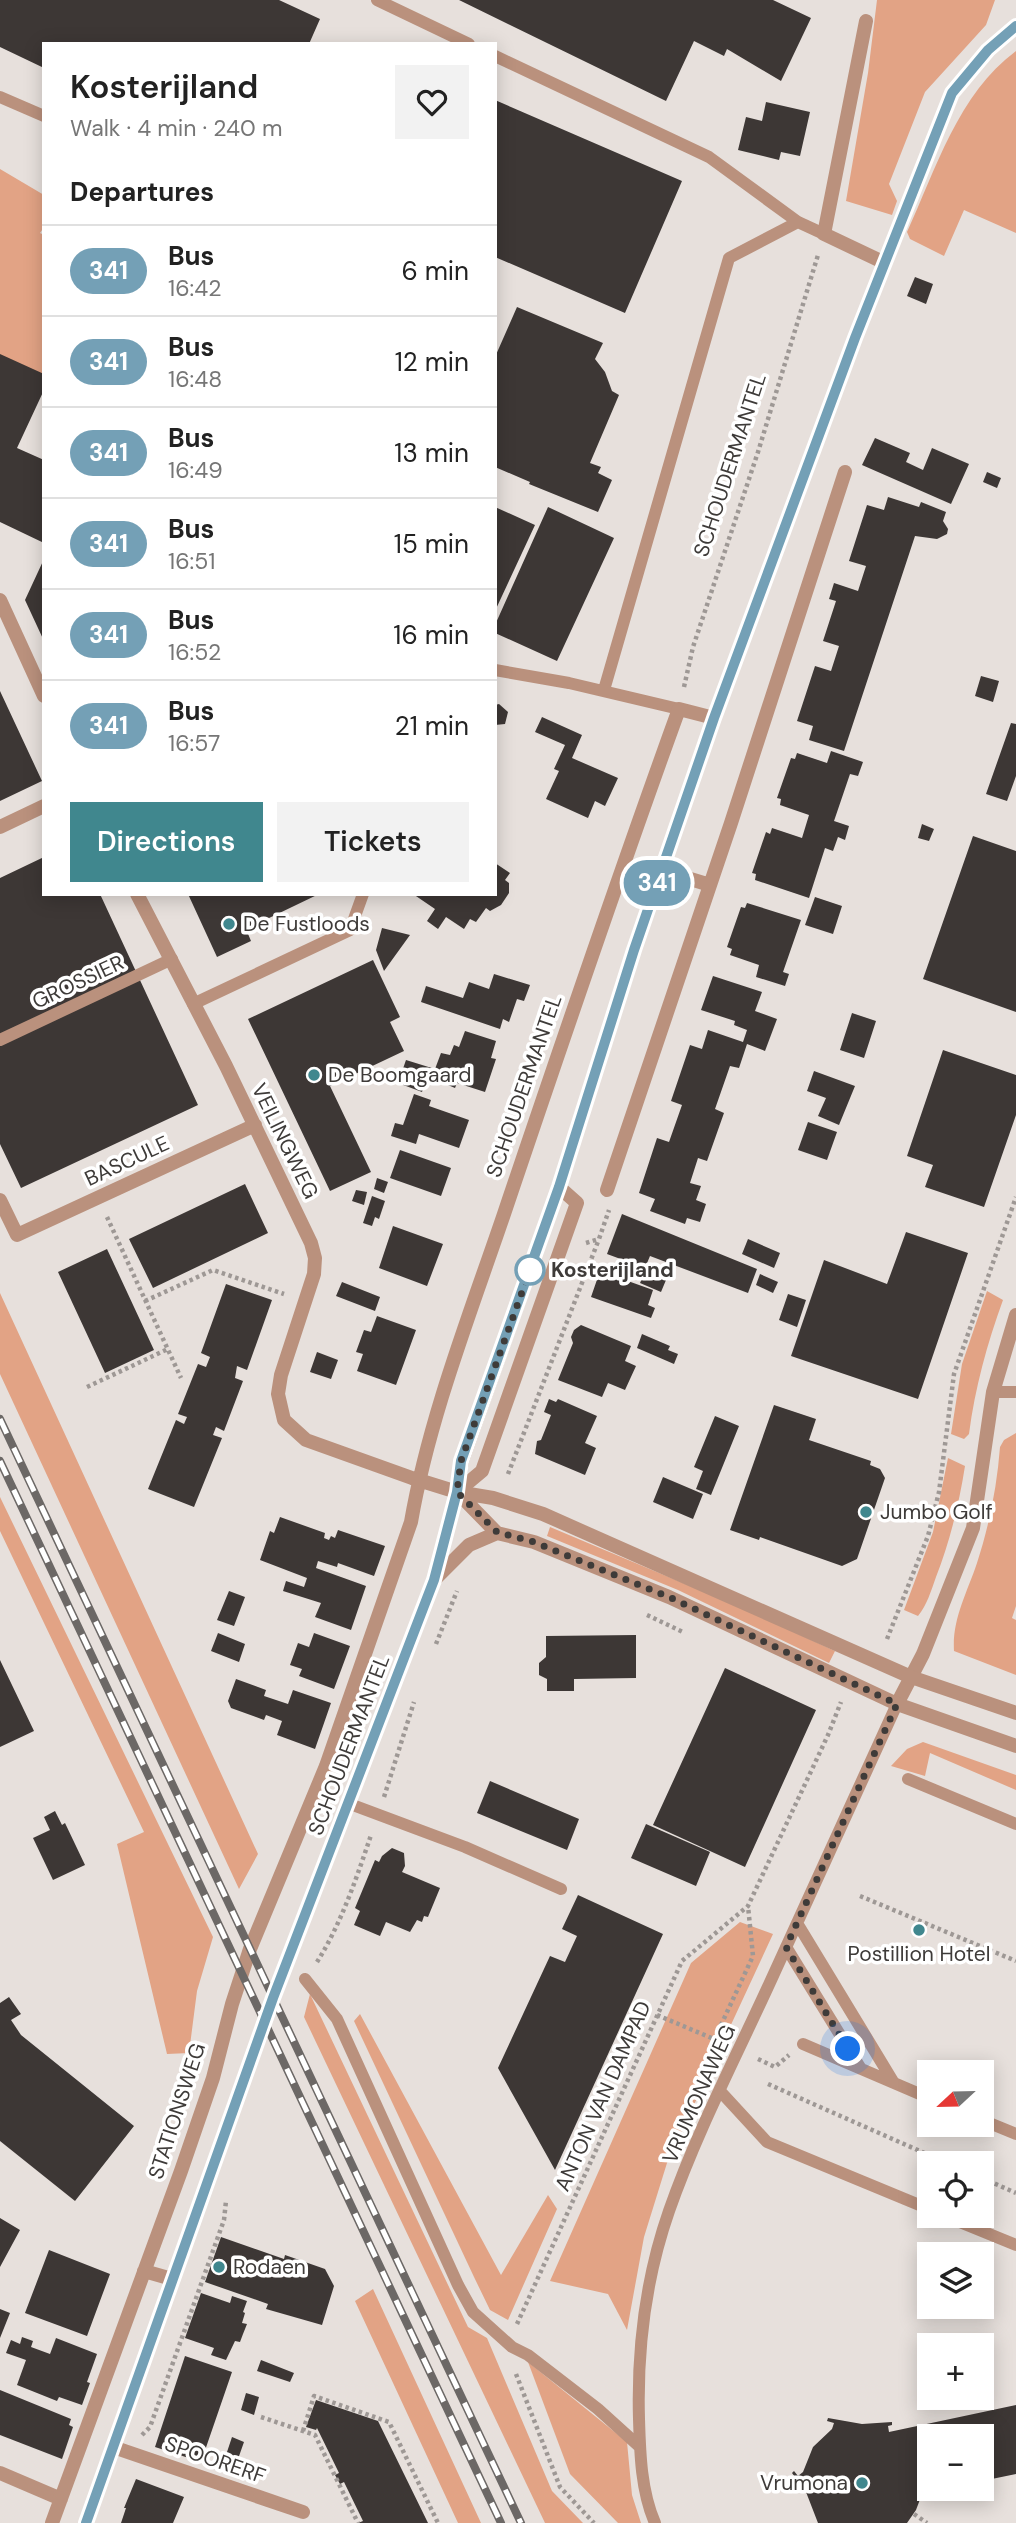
<!DOCTYPE html>
<meta charset="utf-8">
<style>
:root{--surface:#fff;--page:#f2f2f2;--text:#222;--muted:#767676;--line:#e0e0e0;--accent:#40878e}
body{margin:0;font-family:"DM Sans",sans-serif;background:var(--page);color:var(--text);height:100vh;display:flex;flex-direction:column;font-size:26px;white-space:nowrap}
*{box-sizing:border-box;margin:0}
p{font-size:23px;color:var(--muted)}
.icon{flex:none;width:38px;height:38px;fill:none;stroke:currentColor;stroke-width:2;stroke-linecap:round;stroke-linejoin:round}
.map{position:relative;flex:1;overflow:hidden}
.drawer{position:absolute;left:42px;top:42px;width:455px;height:854px;display:flex;flex-direction:column;background:var(--surface);border-radius:0px;box-shadow:0 4px 18px #0003}
.drawer>*{flex:none}
.badge{padding:0 14px;border-radius:23px;font-size:24px;line-height:46px}
.needle{width:46px;rotate:248deg}
.fabs{position:absolute;left:917px;top:2060px;display:grid;gap:14px}
.fabs a{display:grid;place-items:center;width:77px;height:77px;border-radius:0px;background:var(--surface);box-shadow:0 4px 18px #0003;font-size:35px}
.you{position:absolute;width:35px;height:35px;margin:-18px;border:5px solid #fff;border-radius:50%;background:#1a73e8;box-shadow:0 0 0 10px #1a73e833}
.map>.badge{position:absolute;translate:-50% -50%;box-shadow:0 0 0 4px #fff}
h2{padding:0 28px;font-size:26px;line-height:63px}
.round{display:grid;place-items:center;flex:none;width:74px;height:74px;border-radius:0px;background:var(--page)}
.head{display:flex;align-items:center;justify-content:space-between;height:119px;padding:0 28px}
h1{font-size:33px;font-weight:600;line-height:52px}
.action{display:flex;gap:14px;margin-top:auto;padding:14px 28px}
.action a{flex:1;height:80px;border-radius:0px;background:var(--accent);color:#fff;font-size:28px;font-weight:600;line-height:80px;text-align:center}
.action a+a{background:var(--page);color:var(--text)}
ul{padding:0;list-style:none}
li{display:flex;align-items:center;gap:21px;height:91px;padding:0 28px;border-top:2px solid var(--line)}
li div{flex:1}
li b{display:block;font-size:26px}
li em{font-style:normal}
li .badge{min-width:77px;font-weight:700;text-align:center}
.map>svg:first-child{display:block}
.green{fill:#e2a385}
.building{fill:#3d3735}
.lines{fill:none;stroke-linecap:round;stroke-linejoin:round}
.path{stroke:#9e9895;stroke-width:4.5;stroke-dasharray:3.5 3.5;stroke-linecap:butt}
.service{stroke:#ba917d;stroke-width:12}
.minor{stroke:#ba917d;stroke-width:14}
.tertiary{stroke:#ba917d;stroke-width:14}
.rail-casing{stroke:#6c6866;stroke-width:8}
.rail{stroke:#fff;stroke-width:5;stroke-dasharray:16;stroke-linecap:butt}
.line-casing{stroke:#fff;stroke-width:16}
.line{stroke:#74a0b6;stroke-width:10}
.walk{stroke:#3e3b39;stroke-width:7;stroke-dasharray:0 12.6}
.poi-dot{fill:#40878e;stroke:#fff;stroke-width:2.5}
.stop-dot{fill:#fff;stroke:#74a0b6;stroke-width:3.5}
.labels{text-anchor:middle;stroke-width:7;stroke-linejoin:round;paint-order:stroke}
.street-label{font-size:21px;fill:#3e3b39;stroke:#fff}
.poi-label{font-size:21px;fill:#3e3b39;stroke:#fff;text-anchor:start}
.stop-label{font-size:21px;font-weight:bold;fill:#3e3b39;stroke:#fff;text-anchor:start}
</style>
<div class="map">
<svg width="1016" height="2523" viewBox="0 0 1016 2523">
<rect width="100%" height="100%" fill="#e7e0dc"/>
<path class="green" d="M877,0h118l-9,25 -61,67 -36,92 8,17 -5,14 -46,-14 22,-128z
M1016,51v182l-52,-23 -20,46 -34,-17 -3,-7c29,-63 51,-138 109,-181z
M0,169l44,26v32l-4,6 4,2v138l-3,6 -41,-17z
M987,1291l16,9c-16,44 -28,88 -34,134l-5,5 -13,-5 11,-70z
M0,1293l258,561 -19,35 -239,-515z
M1016,1433v173l-4,12 4,2v55l-62,-24c-2,-32 13,-58 23,-88 12,-37 20,-76 23,-116l4,-7z
M948,1458l17,8c-6,38 -15,75 -29,111 -5,14 -9,28 -18,39l-14,-6 29,-78z
M0,1497l213,440 -16,54 -8,62 -22,1 -50,-210 27,-12 -144,-301z
M550,1527l197,83 88,41 -6,12 -151,-73 -131,-54z
M923,1742l93,33v15l-86,-37 -5,23 -34,-10 16,-17z
M740,1922l33,12 -106,229 -23,74 -17,93 -19,-36 -58,-13 141,-318z
M310,1994l158,333 19,11 65,153 31,32h-38l-241,-506z
M360,2014l141,261 47,-80 9,14 -49,111 -18,-10 -16,-33 -120,-256z
M373,2289l108,234h-23l-103,-222z
M528,2362l99,80 5,53 9,28h-23l-48,-49z"/>
<path class="building" d="M0,0h279l41,19 -11,25h-265v24l-44,-21z
M459,0h314l38,18 -30,63 -54,-32 -3,7 -30,-15 -28,60z
M495,100l187,81 -57,132 -130,-56z
M766,102l44,10 -10,44 -19,-4 -2,8 -41,-10 8,-33 16,4z
M915,277l18,7 -7,20 -19,-8z
M517,307l86,36 -8,16 10,13 7,19 7,4 -29,68 11,4 -3,6 14,7 -14,32 -69,-28 1,-2 -35,-15v-110z
M0,354l44,20v16l-27,58 27,12v83l-44,-21z
M875,438l35,15 -4,9 17,8 9,-22 37,16 -18,40 -89,-39z
M987,472l14,6 -4,10 -14,-6z
M888,497l31,10 2,-5 25,10 -3,9 5,8 -1,5 -10,5 -22,-3 -71,215 -35,-11 4,-14 -16,-5 18,-55 16,5 8,-25 -16,-5 13,-40 -7,-2 5,-16 24,8 8,-25 -17,-5 18,-56 17,5z
M495,507l40,18 -40,86z
M548,507l66,31 -57,123 -62,-28v-8z
M44,559v82l-19,-41z
M981,676l18,5 -6,21 -18,-6z
M0,691l42,90 -42,20z
M499,704l9,8 -3,12 -10,1v-20z
M542,717l40,18 -10,23 46,20 -13,28 -10,-5 -7,17 -42,-19 13,-28 -5,-2 11,-24 -30,-13z
M1011,723l5,1v52l-9,25 -21,-7z
M831,751l32,11 -5,14 -8,-2 -16,47 15,5 -4,14 -7,-3 -5,14 -8,-3 -16,50 -54,-18 1,-6 -4,-1 14,-41 4,2 2,-6 30,10 7,-23 -29,-10 1,-6 -4,-1 14,-40 4,1 2,-6 30,10z
M922,824l12,5 -5,12 -11,-3z
M973,836l43,15v161l-93,-33z
M44,857v37h56l98,211 -177,83 -21,-44v-266z
M495,863l15,10 -5,7 4,3v10l-8,12 -11,6 -4,-3 -10,14 -6,-3 -6,10 -18,-12 -8,12 -11,-8 8,-12 -22,-15h82z
M188,894h131l-73,35 5,12 -34,16z
M815,897l27,9 -9,28 -28,-9z
M747,903l54,17 -18,52 6,2 -4,12 -29,-9 3,-12 -29,-10 2,-6 -5,-2 14,-40 4,1z
M382,928l28,7 -26,36 -8,-21z
M373,960l27,57 -10,5 14,29 -74,35 41,86 -41,19 -82,-172z
M494,974l36,11 -6,16 -7,-2 -8,23 -6,-3 -3,10 -79,-27 5,-16 37,12 6,-16 20,7z
M713,976l49,16 -7,19 22,8 -12,32 -18,-7 -8,24 -9,-2 -15,43 9,4 -17,48 -9,-3 -8,25 11,3 -5,14 10,4 -6,18 -13,-4 -2,6 -35,-13 5,-12 -16,-6 18,-55 12,4 13,-37 -11,-4 19,-56 12,4 6,-19 35,12 4,-12 -13,-5 1,-4 -34,-11z
M852,1013l24,8 -12,37 -24,-8z
M465,1031l31,10 -5,17 5,1 -11,33 -28,-9 -2,5 -28,-12 -5,16 -24,-9 8,-23 29,9 6,-16 9,2 4,-10 5,2z
M943,1050l73,25v40l-32,92 -59,-20 8,-22 -26,-9z
M814,1071l41,15 -16,39 -21,-9 8,-18 -19,-7z
M414,1094l17,6 -2,6 40,14 -10,28 -40,-14 -3,10 -25,-8 4,-13 8,2z
M808,1122l29,10 -10,28 -29,-10z
M400,1150l51,18 -10,28 -51,-18z
M377,1178l11,4 -4,11 -10,-4z
M245,1184l23,49 -115,55 -24,-49z
M356,1190l11,2 -3,13 -12,-4z
M372,1196l13,5 -6,18 -4,-2 -3,9 -9,-3z
M622,1214l135,55 -9,24 -98,-37 -5,12 -38,-14z
M393,1226l50,18 -16,42 -48,-18z
M906,1232l62,21 -50,146 -127,-43 33,-96 63,24z
M748,1239l32,14 -6,15 -32,-14z
M107,1249l47,101 -49,23 -47,-101z
M600,1271l53,19 -5,15 7,3 -4,10 -60,-21z
M645,1272l21,8 -5,12 -21,-9z
M760,1274l18,8 -5,11 -17,-8z
M342,1282l38,15 -5,14 -39,-15z
M226,1284l46,16 -25,70 -10,-4 -2,12 8,3 -19,50 -8,-4 -3,8 9,3 -28,69 -46,-18 28,-69 8,4 3,-7 -9,-3 20,-50 8,3 4,-10 -9,-4z
M788,1294l18,6 -9,27 -18,-7z
M377,1316l39,14 -20,55 -39,-14 6,-17 -7,-2 8,-22 7,2z
M581,1325l50,21 -6,15 11,5 -11,24 -17,-7 -6,14 -44,-17 15,-37 -2,-6 3,-7z
M642,1334l28,12 -2,4 10,4 -4,10 -37,-16z
M317,1352l21,8 -7,19 -21,-7z
M549,1399l7,3 2,-3 39,17 -12,27 11,5 -11,27 -50,-21 2,-13 4,-1 10,-25 -7,-3z
M774,1405l42,14 -7,21 62,21 -1,4 10,4 5,9 -28,81 -15,7 -82,-29 -1,3 -29,-10z
M715,1416l24,10 -28,69 -15,-6 7,-18 -9,-4z
M663,1477l40,17 -10,25 -40,-17z
M280,1517l45,16 -1,5 5,2 2,-4 4,2 3,-8 47,16 -11,30 -36,-13 -1,4 -19,-6 -2,7 50,18 -15,44 -36,-13 6,-14 -38,-12 3,-10 18,6 3,-9 -47,-18 10,-29 4,2z
M229,1591l16,6 -11,29 -17,-6z
M218,1633l27,11 -6,18 -28,-11z
M314,1633l36,13 -16,43 -35,-13 3,-7 -12,-4 8,-22 11,4z
M636,1635v43l-62,1v12h-27v-12l-8,-4v-12l7,-6v-21z
M0,1660l34,71 -34,16z
M725,1668l91,42 -71,157 -92,-42z
M236,1679l30,11 -2,6 24,8 5,-14 38,13 -16,46 -38,-14 5,-14 -16,-6 -2,5 -33,-12 -3,-7z
M490,1781l89,38 -12,31 -90,-37z
M55,1811l7,14 3,-2 20,42 -32,15 -20,-42 17,-8 -6,-13z
M646,1824l64,28 -14,34 -65,-28z
M392,1848l12,5 1,13 -3,6 38,16 -12,29 -4,-1 -2,6 -5,-2 -7,12 -24,-10 -6,14 -26,-11 6,-14 -5,-3 20,-48 4,2 3,-6z
M578,1895l85,39 -108,236 -57,-102 52,-112 15,6 12,-26 -15,-7z
M9,1997l12,17 -10,6 10,15 113,91 -59,75 -75,-60v-138z
M0,2218l20,12 -20,37z
M221,2237l63,22 1,-4 40,14 9,17 -12,39 -56,-16 2,-5 -63,-22z
M49,2250l61,24 -23,62 -62,-23z
M201,2293l29,10 2,-7 15,5 -4,11 2,1 -3,10 5,1 -4,10 -3,8 -5,-1 -9,19 -15,-5 3,-7 -29,-10z
M0,2309l10,4 -10,25z
M22,2337l11,4 -2,6 19,7 6,-16 41,16 -10,28 3,1 -8,22 -23,-8 -2,4 -40,-16 9,-25 -20,-7 5,-13 9,4z
M185,2356l47,16 -31,90 -46,-15z
M261,2360l33,13 -4,9 -33,-11z
M0,2390l71,29 -2,6 4,2 -11,32 -62,-24z
M246,2393l13,4 -5,18 -13,-5z
M316,2400l62,21 50,102h-70l5,-2 -19,-39 -4,2 -5,-9 4,-2 -22,-45 -1,2 -10,-3z
M1016,2405v69l-34,7v-45h-53v52l12,2 -19,4 -6,16 -9,13h-89l-12,-31 -14,-19 2,-2 4,5 5,-4 10,-25 19,-18 2,-6 -7,-2 1,-3 34,6 30,-2v3l-4,1 1,6z
M232,2437l12,5 -6,17 -12,-4z
M136,2479l48,18 -11,26h-52l5,-15h-2z"/>
<g class="lines">
<path class="path" d="M684,687l9,-40 65,-195 60,-197
M107,1217l74,161
M586,1243l13,-4 10,-29
M145,1301l68,-31 71,24
M87,1387l81,-38
M508,1474l91,-235
M647,1615l36,17
M887,1639l41,-103 11,-44 15,-118 62,-177
M436,1644l21,-53
M384,1797l30,-95
M860,1896l156,65
M317,1962c24,-38 40,-85 54,-127
M657,2015l64,27
M723,2032l-2,-7 32,-69 -5,-50
M758,2059l17,8 14,-12
M768,2084l179,79
M982,2178l34,15
M517,2324l165,-363 66,-55 80,-171 13,-33
M516,2374l44,113 34,36
M261,2417l54,18 43,88
M303,2431l11,-35 75,26 49,101
M142,2435l8,-8 74,-207 2,-19
M914,2514l13,9"/>
<path class="service" d="M377,0l92,44
M495,56l214,101 89,65 26,12
M0,97l44,19
M495,670l74,13 110,26
M604,690l125,-432 69,-36
M193,1004l157,-74 13,-36
M0,1040l172,-81
M993,1392h23
M908,1779l108,45
M350,1804l115,43 96,42
M797,1923l97,160
M786,1947l75,122
M305,1979l32,40 121,266 15,27 39,35 16,8 70,54 42,38
M803,2044l126,54
M720,2091l47,51 162,67
M982,2120l34,14
M945,2216l71,29
M655,2523c-14,-32 -15,-70 -16,-104 -2,-70 7,-142 30,-208 28,-80 68,-156 103,-233 41,-91 83,-182 125,-274"/>
<path class="minor" d="M866,21l-42,213 61,29
M0,600l44,96
M0,827l44,-21
M661,870l49,15
M137,894l89,172 85,177 4,15 -1,16 -33,101 -3,19 6,26 22,20 106,38 45,14 25,-21 95,-268 -18,-16
M607,1190l124,-367 114,-351
M0,1200l17,35 238,-110
M897,1704l26,-50 50,-126 20,-136 23,-77
M144,2271l28,8
M113,2447l190,65
M0,2473l61,26
M52,2523l129,-352 32,-93 19,-74 18,-55 76,-183 85,-244c18,-104 59,-208 93,-308 57,-169 114,-337 175,-505l35,9"/>
<path class="tertiary" d="M457,1492l36,6 50,16 368,163 105,36
M457,1492l40,41
M435,1579l34,-34 28,-12 37,9 135,55 228,107 119,42
M86,2523l187,-525 161,-418 23,-88 5,-31 97,-274 75,-237 80,-232 141,-380 97,-244 36,-44 28,-24"/>
<g class="rail-casing">
<path id="rail" d="M0,1419l521,1104
M0,1461l501,1062"/>
</g>
<use href="#rail" class="rail"/>
</g>
<g class="lines">
<g class="line-casing">
<path id="line" d="M86,2523l187,-525 161,-418 23,-88 4,-31 98,-274 75,-237 80,-232 141,-380 97,-245 36,-43 28,-24"/>
</g>
<use href="#line" class="line"/>
<path class="walk" d="M530,1270l-69,191 -4,31 40,40 37,10 135,55 228,107 -111,243 62,102"/>
</g>
<g class="poi-dot">
<circle cx="229" cy="924" r="7"/>
<circle cx="314" cy="1075" r="7"/>
<circle cx="866" cy="1512" r="7"/>
<circle cx="919" cy="1930" r="7"/>
<circle cx="219" cy="2267" r="7"/>
<circle cx="862" cy="2483" r="7"/>
</g>
<circle class="stop-dot" cx="530" cy="1270" r="14"/>
<g class="labels">
<g class="street-label">
<text transform="translate(730 465) rotate(-72)" y="7">SCHOUDERMANTEL</text>
<text transform="translate(78 982) rotate(-25)" y="7">GROSSIER</text>
<text transform="translate(524 1086) rotate(-71)" y="7">SCHOUDERMANTEL</text>
<text transform="translate(285 1141) rotate(64)" y="7">VEILINGWEG</text>
<text transform="translate(127 1161) rotate(-25)" y="7">BASCULE</text>
<text transform="translate(349 1745) rotate(-69)" y="7">SCHOUDERMANTEL</text>
<text transform="translate(699 2094) rotate(-66)" y="7">VRUMONAWEG</text>
<text transform="translate(603 2096) rotate(-66)" y="7">ANTON VAN DAMPAD</text>
<text transform="translate(177 2111) rotate(-72)" y="7">STATIONSWEG</text>
<text transform="translate(215 2460) rotate(19)" y="7">SPOORERF</text>
</g>
<g class="poi-label">
<text x="243" y="931">De Fustloods</text>
<text x="328" y="1082">De Boomgaard</text>
<text x="880" y="1519">Jumbo Golf</text>
<text x="919" y="1961" text-anchor="middle">Postillion Hotel</text>
<text x="233" y="2274">Rodaen</text>
<text x="848" y="2490" text-anchor="end">Vrumona</text>
</g>
<g class="stop-label">
<text x="551" y="1277">Kosterijland</text>
</g>
</g>
</svg>
<div class="fabs">
<a><svg class="needle" viewBox="-14 -14 28 28"><path d="M0-13l5 13h-10z" fill="#e53935"/><path d="M0 13l5-13h-10z" fill="#767676"/></svg></a>
<a><svg class="icon" aria-label="locate" viewBox="0 0 24 24"><circle cx="12" cy="12" r="6"/><path d="M12 2v4M12 18v4M2 12h4M18 12h4"/></svg></a>
<a><svg class="icon" aria-label="layers" viewBox="0 0 24 24"><path d="M12 4l9 5-9 5-9-5zM3 14l9 5 9-5"/></svg></a>
<a>+</a>
<a>−</a>
</div>
<div class="you" style="left:848px;top:2049px"></div>
<b class="badge" style="left:657px;top:883px;background:#74a0b6;color:#fff">341</b>
<section class="drawer">
<div class="head"><div><h1>Kosterijland</h1><p>Walk · 4 min · 240 m</p></div><a class="round"><svg class="icon" aria-label="heart" viewBox="0 0 24 24"><path d="M12 20l-8-8c-3-5 5-10 8-4 3-6 11-1 8 4z"/></svg></a></div>
<h2>Departures</h2>
<ul>
<li><span class="badge" style="background:#74a0b6;color:#fff">341</span><div><b>Bus</b><p>16:42</p></div><em>6 min</em></li>
<li><span class="badge" style="background:#74a0b6;color:#fff">341</span><div><b>Bus</b><p>16:48</p></div><em>12 min</em></li>
<li><span class="badge" style="background:#74a0b6;color:#fff">341</span><div><b>Bus</b><p>16:49</p></div><em>13 min</em></li>
<li><span class="badge" style="background:#74a0b6;color:#fff">341</span><div><b>Bus</b><p>16:51</p></div><em>15 min</em></li>
<li><span class="badge" style="background:#74a0b6;color:#fff">341</span><div><b>Bus</b><p>16:52</p></div><em>16 min</em></li>
<li><span class="badge" style="background:#74a0b6;color:#fff">341</span><div><b>Bus</b><p>16:57</p></div><em>21 min</em></li>
</ul>
<div class="action"><a>Directions</a><a>Tickets</a></div>
</section>
</div>
